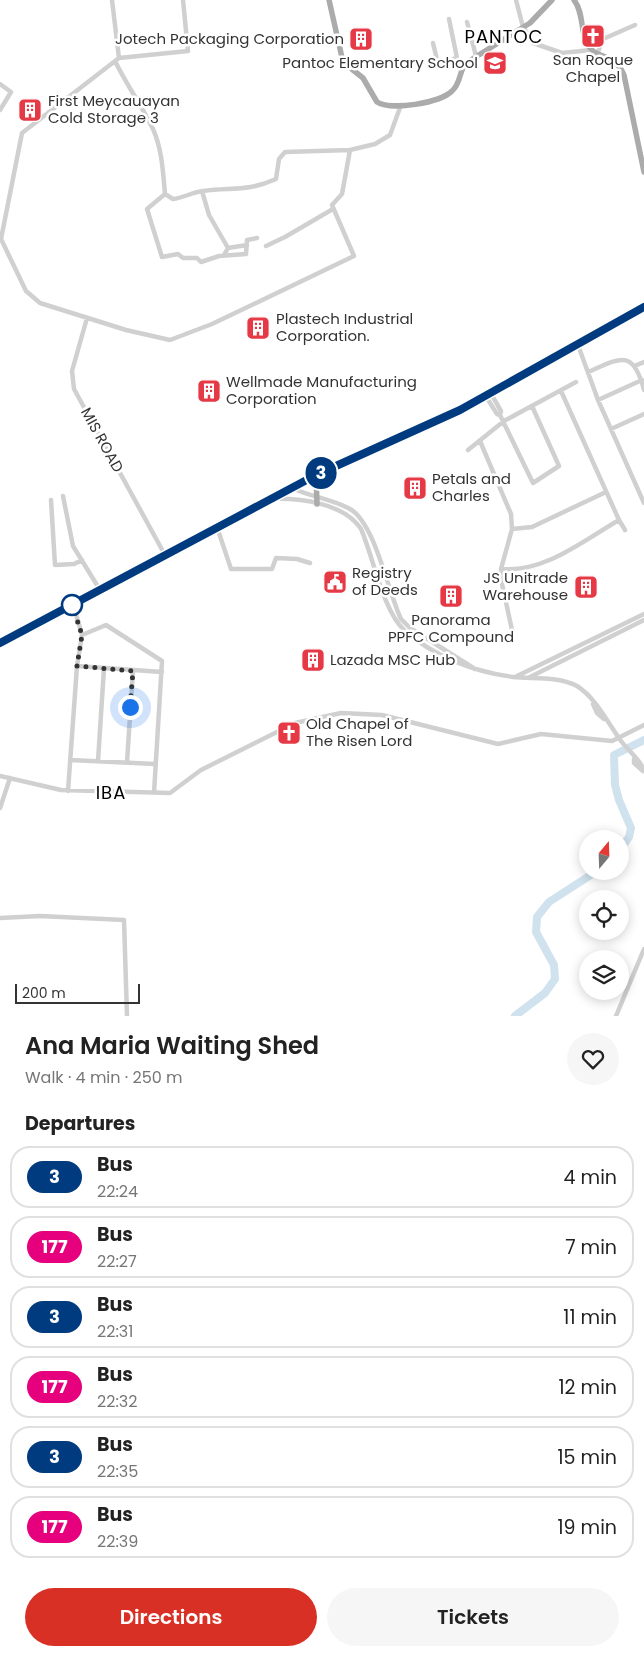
<!DOCTYPE html>
<meta charset="utf-8">
<style>
:root{--surface:#fff;--page:#f6f6f6;--text:#222;--muted:#767676;--line:#e0e0e0;--accent:#d93025}
body{margin:0;font-family:Poppins,sans-serif;background:var(--page);color:var(--text);height:100vh;display:flex;flex-direction:column;font-size:19px;white-space:nowrap}
*{box-sizing:border-box;margin:0}
p{font-size:16px;color:var(--muted)}
.icon{flex:none;width:28px;height:28px;fill:none;stroke:currentColor;stroke-width:2;stroke-linecap:round;stroke-linejoin:round}
.map{position:relative;height:1016px;overflow:hidden}
.drawer{display:flex;flex-direction:column;background:var(--surface);flex:1}
.drawer>*{flex:none}
.badge{padding:0 10px;border-radius:16px;font-size:18px;line-height:32px}
.needle{width:32px;rotate:19deg}
.tools{position:absolute;left:579px;top:830px;display:grid;gap:10px}
.tools a{display:grid;place-items:center;width:50px;height:50px;border-radius:50%;background:var(--surface);box-shadow:0 2px 12px #0003;font-size:25px}
.scale{position:absolute;left:15px;bottom:12px;width:125px;box-sizing:border-box;padding-left:5px;border:2px solid #333;border-top:0;font-size:14px;line-height:18px;white-space:nowrap;color:#333;-webkit-text-stroke:4px #fff;paint-order:stroke}
.you{position:absolute;width:25px;height:25px;margin:-12px;border:4px solid #fff;border-radius:50%;background:#1a73e8;box-shadow:0 0 0 8px #1a73e833}
.map>.badge{position:absolute;translate:-50% -50%;box-shadow:0 0 0 2px #fff}
h2{padding:0 25px;font-size:19px;line-height:45px}
.round{display:grid;place-items:center;flex:none;width:52px;height:52px;border-radius:26px;background:var(--page)}
.summary{display:flex;align-items:center;justify-content:space-between;height:85px;padding:0 25px}
h1{font-size:24px;font-weight:600;line-height:38px}
.action{display:flex;gap:10px;margin-top:auto;padding:10px 25px}
.action a{flex:1;height:58px;border-radius:30px;background:var(--accent);color:#fff;font-size:20px;font-weight:600;line-height:58px;text-align:center}
.action a+a{background:var(--page);color:var(--text)}
ul{padding:0;list-style:none}
li{display:flex;align-items:center;gap:15px;height:62px;margin:0 10px 8px;padding:0 15px;border:2px solid var(--line);border-radius:20px}
li div{flex:1}
li b{display:block;font-size:19px}
li em{font-style:normal}
li .badge{min-width:55px;font-weight:700;text-align:center}
.map>svg:first-child{display:block}
.lines{fill:none;stroke-linecap:round;stroke-linejoin:round}
.river{stroke:#cfe2ee;stroke-width:8}
.minor{stroke:#d0d0d0;stroke-width:4.5}
.major{stroke:#ababab;stroke-width:5.5}
.line-casing{stroke:#fff;stroke-width:11}
.line{stroke:#003b80;stroke-width:8}
.walk{stroke:#333;stroke-width:5;stroke-dasharray:0 9}
.stop-dot{fill:#fff;stroke:#003b80;stroke-width:2.5}
.labels{text-anchor:middle;stroke-width:5;stroke-linejoin:round;paint-order:stroke}
.poi-label{font-size:15px;fill:#333;stroke:#fff;text-anchor:start}
.street-label{font-size:15px;fill:#333;stroke:#fff}
.quarter-label{font-size:18px;letter-spacing:1px;fill:#000;stroke:#fff}
</style>
<div class="map">
<svg width="644" height="1016" viewBox="0 0 644 1016">
<rect width="100%" height="100%" fill="#fff"/>
<g class="lines">
<path class="river" d="M620,850l9,-13 2,-9 -12,-28 -4,-15 -1,-30 30,-15
M515,1016l30,-23 10,-14 -1,-14 -18,-33 1,-15 12,-15 48,-31"/>
<path class="minor" d="M112,0l7,58
M183,0l5,51 -69,7 -97,75 -21,106 25,52 14,12 86,27 44,10 42,-16 142,-68 -22,-51 10,-11 8,-44 25,-6 15,-9 11,-30
M516,0l7,27 10,16 29,10 29,-3
M449,19l8,39 4,12
M467,22l9,34
M433,43l5,21 19,-6
M598,52l5,-13 32,-14
M115,61c11,23 27,45 38,68 9,20 10,43 12,65l8,5c10,-1 20,-7 30,-8 29,-4 44,1 73,-12l3,-20 6,-7 65,-2
M0,84l11,8 -11,18
M202,191l7,24 19,33
M165,194l-18,15 15,48 16,-3 5,4h14l4,4 18,-6 27,-2 1,-14 10,-2
M266,246l19,-9 48,-28
M224,255l4,-7 19,-3
M87,318l-15,53 2,18 91,166
M578,345l20,55 46,103
M634,366l10,-4
M588,372c32,-14 45,-24 56,18
M490,392l11,19 -1,4 33,68 26,-17 -27,-60
M485,395l12,19 3,1
M598,400l44,-20
M611,429l33,-15
M480,441l31,73 1,15 -11,40 1,15 10,46
M468,450l36,-29 72,-39
M292,488c19,9 40,11 58,21 25,14 38,83 51,110l9,9 65,41
M63,496l10,50 27,44
M271,499c29,-1 73,4 90,30 12,27 22,82 43,101 29,26 70,42 109,47 20,2 46,-1 64,9 19,12 31,37 44,55 6,8 22,22 22,29
M51,500l4,65 19,-1 8,-4
M619,520l6,10
M217,527l14,42h41l4,-11 21,1 13,4
M512,529l20,-2 74,-35
M501,569c43,4 82,-28 118,-49l-58,-129
M82,635l24,-10 56,36 -8,132
M77,666l85,6
M515,677l129,-63
M530,677l114,-57
M593,704l4,9 7,6
M634,759v4l9,8
M70,760l85,4
M98,761l6,-93
M127,762l6,-91
M0,776l61,14 109,3 31,-23 94,-47 46,-10 41,2 116,29 43,-10 71,7 32,-16
M68,791l9,-125 5,-31 -9,-31
M0,808l10,-30
M0,918l40,-2 84,4 3,96
M616,1016l28,-67"/>
<path class="major" d="M329,0l14,62 20,16 14,24c14,9 63,1 75,-11 9,-8 7,-20 14,-28l64,-40 22,-23
M574,0c11,14 5,36 17,49 9,10 24,5 33,26l20,97
M316,475l1,29
M0,643l316,-168 144,-65 184,-103"/>
</g>
<g class="lines">
<g class="line-casing">
<path id="line" d="M0,643l316,-168 144,-65 184,-103"/>
</g>
<use href="#line" class="line"/>
<path class="walk" d="M72,605l10,30 -5,31 56,5 -3,36"/>
</g>
<defs>
<g id="church-square" transform="scale(1.25)"><rect x="-9" y="-9" width="18" height="18" rx="4" fill="#e63946" stroke="#fff"/><path d="M-1.2-6h2.4v3.5h3.3v2.4h-3.3V6h-2.4V-.1h-3.3v-2.4h3.3Z" fill="#fff"/></g>
<g id="building-square" transform="scale(1.25)"><rect x="-9" y="-9" width="18" height="18" rx="4" fill="#e63946" stroke="#fff"/><path d="M-4-6H4V6H1V3H-1V6H-4ZM-2.5-4.3h1.7v1.8h-1.7ZM.8-4.3h1.7v1.8H.8ZM-2.5-1h1.7V.8h-1.7ZM.8-1h1.7V.8H.8Z" fill="#fff"/></g>
<g id="school-square" transform="scale(1.25)"><rect x="-9" y="-9" width="18" height="18" rx="4" fill="#e63946" stroke="#fff"/><path d="M0-5L7-2L0 1L-7-2ZM-4 1L0 2.5L4 1V4Q0 6-4 4Z" fill="#fff"/></g>
<g id="civic-square" transform="scale(1.25)"><rect x="-9" y="-9" width="18" height="18" rx="4" fill="#e63946" stroke="#fff"/><path d="M-.6-6.5H3V-4.5H.6V-3L4-1V1h2V6H-6V1h2V-1L-.6-3ZM-1.2 2.5V6h2.4V2.5Z" fill="#fff"/></g>
</defs>
<g fill-rule="evenodd">
<use href="#church-square" x="593" y="36"/>
<use href="#building-square" x="361" y="39"/>
<use href="#school-square" x="495" y="63"/>
<use href="#building-square" x="30" y="110"/>
<use href="#building-square" x="258" y="328"/>
<use href="#building-square" x="209" y="391"/>
<use href="#building-square" x="415" y="488"/>
<use href="#civic-square" x="335" y="582"/>
<use href="#building-square" x="586" y="587"/>
<use href="#building-square" x="451" y="596"/>
<use href="#building-square" x="313" y="660"/>
<use href="#church-square" x="289" y="733"/>
</g>
<circle class="stop-dot" cx="72" cy="605" r="10"/>
<g class="labels">
<g class="poi-label">
<text x="344" y="44" text-anchor="end">Jotech Packaging Corporation</text>
<text x="593" y="65" text-anchor="middle">San Roque<tspan x="593" dy="17">Chapel</tspan></text>
<text x="478" y="68" text-anchor="end">Pantoc Elementary School</text>
<text x="48" y="106">First Meycauayan<tspan x="48" dy="17">Cold Storage 3</tspan></text>
<text x="276" y="324">Plastech Industrial<tspan x="276" dy="17">Corporation.</tspan></text>
<text x="226" y="387">Wellmade Manufacturing<tspan x="226" dy="17">Corporation</tspan></text>
<text x="432" y="484">Petals and<tspan x="432" dy="17">Charles</tspan></text>
<text x="352" y="578">Registry<tspan x="352" dy="17">of Deeds</tspan></text>
<text x="568" y="583" text-anchor="end">JS Unitrade<tspan x="568" dy="17">Warehouse</tspan></text>
<text x="451" y="625" text-anchor="middle">Panorama<tspan x="451" dy="17">PPFC Compound</tspan></text>
<text x="330" y="665">Lazada MSC Hub</text>
<text x="306" y="729">Old Chapel of<tspan x="306" dy="17">The Risen Lord</tspan></text>
</g>
<g class="street-label">
<text transform="translate(102 440) rotate(61)" y="5">MIS ROAD</text>
</g>
<g class="quarter-label">
<text x="504" y="43">PANTOC</text>
<text x="111" y="799">IBA</text>
</g>
</g>
</svg>
<div class="tools">
<a><svg class="needle" viewBox="-14 -14 28 28"><path d="M0-13l5 13h-10z" fill="#e53935"/><path d="M0 13l5-13h-10z" fill="#767676"/></svg></a>
<a><svg class="icon" aria-label="locate" viewBox="0 0 24 24"><circle cx="12" cy="12" r="6"/><path d="M12 2v4M12 18v4M2 12h4M18 12h4"/></svg></a>
<a><svg class="icon" aria-label="layers" viewBox="0 0 24 24"><path d="M12 4l9 5-9 5-9-5zM3 14l9 5 9-5"/></svg></a>
</div>
<div class="scale">200 m</div>
<div class="you" style="left:130px;top:707px"></div>
<b class="badge" style="left:321px;top:473px;background:#003b80;color:#fff">3</b>
</div>
<section class="drawer">
<div class="summary"><div><h1>Ana Maria Waiting Shed</h1><p>Walk · 4 min · 250 m</p></div><a class="round"><svg class="icon" aria-label="heart" viewBox="0 0 24 24"><path d="M12 20l-8-8c-3-5 5-10 8-4 3-6 11-1 8 4z"/></svg></a></div>
<h2>Departures</h2>
<ul>
<li><span class="badge" style="background:#003b80;color:#fff">3</span><div><b>Bus</b><p>22:24</p></div><em>4 min</em></li>
<li><span class="badge" style="background:#e6007e;color:#fff">177</span><div><b>Bus</b><p>22:27</p></div><em>7 min</em></li>
<li><span class="badge" style="background:#003b80;color:#fff">3</span><div><b>Bus</b><p>22:31</p></div><em>11 min</em></li>
<li><span class="badge" style="background:#e6007e;color:#fff">177</span><div><b>Bus</b><p>22:32</p></div><em>12 min</em></li>
<li><span class="badge" style="background:#003b80;color:#fff">3</span><div><b>Bus</b><p>22:35</p></div><em>15 min</em></li>
<li><span class="badge" style="background:#e6007e;color:#fff">177</span><div><b>Bus</b><p>22:39</p></div><em>19 min</em></li>
</ul>
<div class="action"><a>Directions</a><a>Tickets</a></div>
</section>
